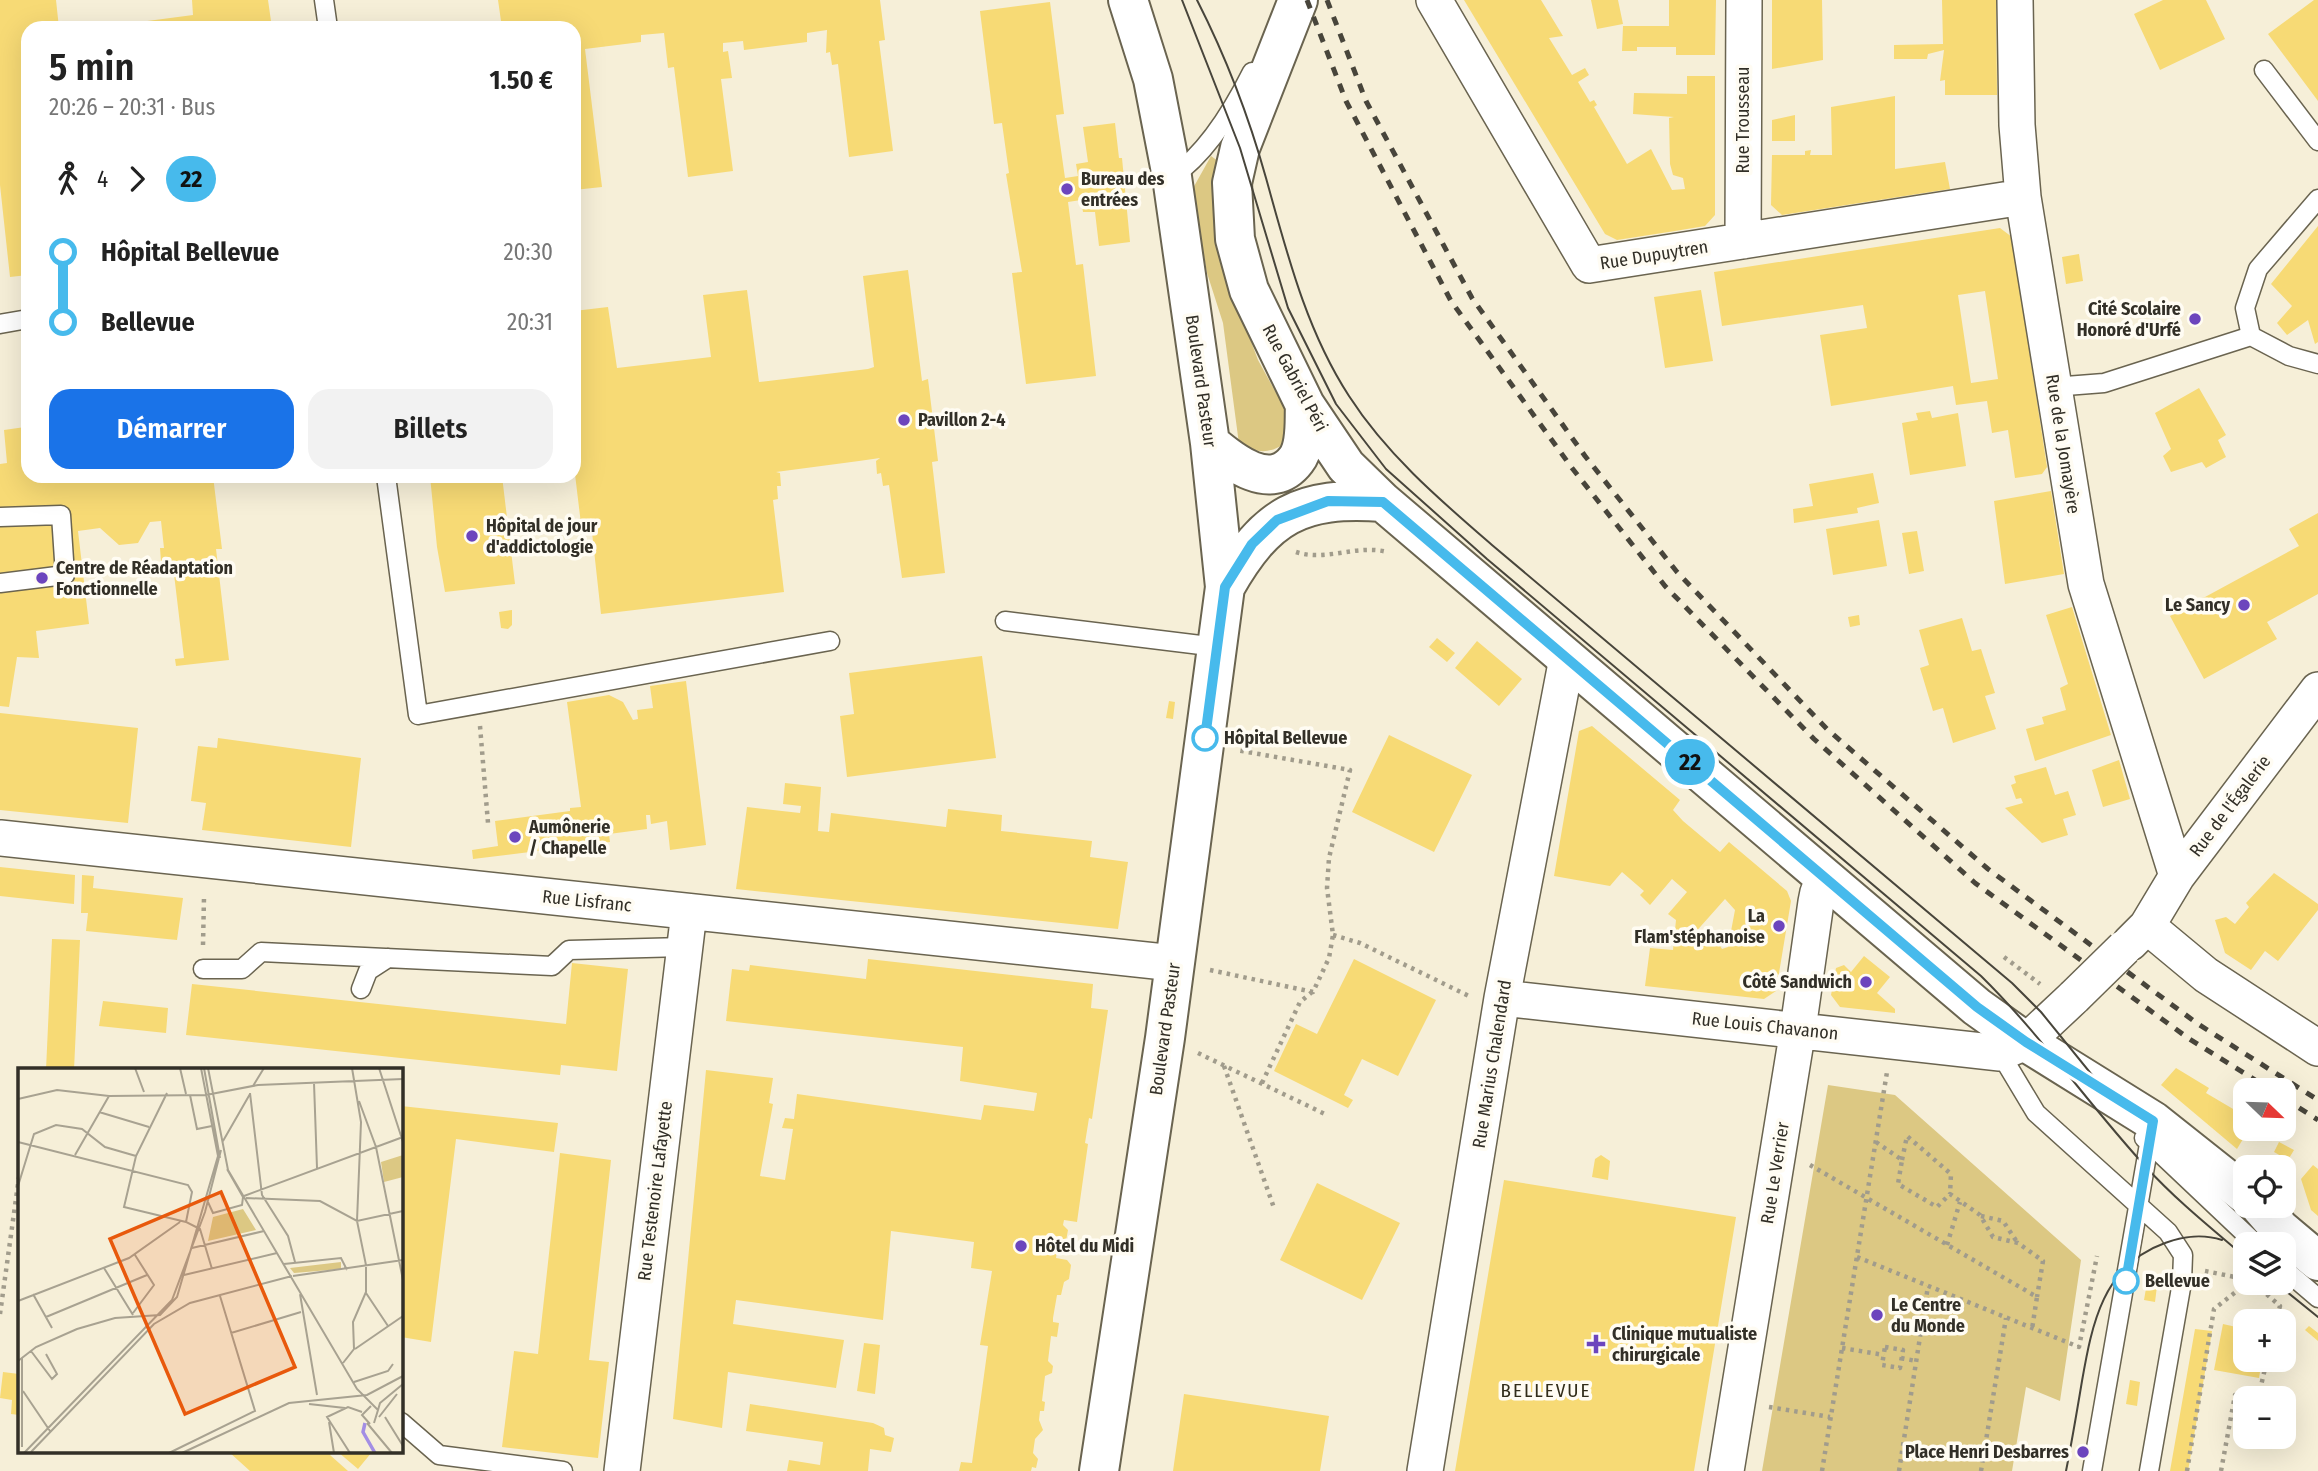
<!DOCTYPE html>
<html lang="fr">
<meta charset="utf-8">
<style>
:root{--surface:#fff;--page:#f2f2f2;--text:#222;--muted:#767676;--accent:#1a73e8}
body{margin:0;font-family:"Fira Sans Condensed",sans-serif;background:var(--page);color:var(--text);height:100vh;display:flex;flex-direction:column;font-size:26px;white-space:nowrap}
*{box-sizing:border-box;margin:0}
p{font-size:23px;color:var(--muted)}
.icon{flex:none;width:38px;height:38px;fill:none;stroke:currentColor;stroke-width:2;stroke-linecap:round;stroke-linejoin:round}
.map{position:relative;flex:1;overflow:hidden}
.side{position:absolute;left:21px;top:21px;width:560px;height:462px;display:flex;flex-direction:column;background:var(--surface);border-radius:21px;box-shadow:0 7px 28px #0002}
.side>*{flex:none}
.badge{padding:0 14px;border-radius:23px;font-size:24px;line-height:46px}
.needle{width:46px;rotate:113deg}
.fabs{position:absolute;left:2233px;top:1078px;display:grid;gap:14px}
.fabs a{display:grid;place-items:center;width:63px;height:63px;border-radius:14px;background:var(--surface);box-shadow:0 7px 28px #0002;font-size:35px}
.map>.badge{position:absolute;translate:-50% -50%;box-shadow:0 0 0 4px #fff}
.legs{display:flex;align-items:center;gap:10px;height:77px;padding:0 28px;font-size:23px}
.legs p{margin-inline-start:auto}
.head{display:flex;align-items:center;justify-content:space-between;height:119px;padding:0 28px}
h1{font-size:38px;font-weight:600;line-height:52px}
.primary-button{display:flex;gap:14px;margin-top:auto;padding:14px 28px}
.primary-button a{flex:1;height:80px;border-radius:21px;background:var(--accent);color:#fff;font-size:28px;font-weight:600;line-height:80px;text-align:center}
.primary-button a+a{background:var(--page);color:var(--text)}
ul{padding:0 28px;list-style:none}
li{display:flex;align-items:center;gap:24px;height:70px;font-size:26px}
li i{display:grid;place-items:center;width:10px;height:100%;margin:0 9px;background:currentColor}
li i::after{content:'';width:18px;height:18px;margin:-9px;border:5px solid;border-radius:50%;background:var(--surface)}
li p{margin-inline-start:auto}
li:first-child i{background:linear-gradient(#0000 50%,currentColor 0)}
li:last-child i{background:linear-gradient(currentColor 50%,#0000 0)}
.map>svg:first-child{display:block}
.green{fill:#dcc883}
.building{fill:#f7da75;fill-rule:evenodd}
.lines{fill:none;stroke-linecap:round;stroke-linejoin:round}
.lane-casing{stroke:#6a6450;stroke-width:21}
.street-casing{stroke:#6a6450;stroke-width:38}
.secondary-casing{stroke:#6a6450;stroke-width:42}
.path{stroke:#a19c8c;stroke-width:4.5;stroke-dasharray:3.5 5;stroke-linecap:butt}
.lane{stroke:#fff;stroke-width:18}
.street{stroke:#fff;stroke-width:35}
.secondary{stroke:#fff;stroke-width:38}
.tram{stroke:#48453b;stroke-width:2}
.rail{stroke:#48453b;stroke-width:5;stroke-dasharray:9 9;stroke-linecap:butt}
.street-bridge-casing{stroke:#6a6450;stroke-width:38;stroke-linecap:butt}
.street-bridge{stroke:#fff;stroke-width:35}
.line-1-casing{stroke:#fff;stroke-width:16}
.line-1{stroke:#47baec;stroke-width:10}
.poi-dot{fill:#6c45bd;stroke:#fffcf3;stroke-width:2.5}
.stop-1-dot{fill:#fff;stroke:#47baec;stroke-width:3.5}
.labels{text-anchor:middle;stroke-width:7;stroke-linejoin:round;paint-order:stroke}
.street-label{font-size:18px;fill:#322f27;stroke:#fffcf3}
.poi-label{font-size:18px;font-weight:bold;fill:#322f27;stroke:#fffcf3;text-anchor:start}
.stop-label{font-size:18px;font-weight:bold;fill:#322f27;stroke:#fffcf3;text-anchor:start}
.neighbourhood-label{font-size:19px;letter-spacing:2px;fill:#322d1a;stroke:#fffcf3}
.inset-river{fill:none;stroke:#a38ee4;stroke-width:3.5}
.inset-road{fill:none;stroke:#a8a291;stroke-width:2}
.view{fill:#e8590c;fill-opacity:0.15;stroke:#e8590c;stroke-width:3.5}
.inset-edge{fill:none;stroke:#322f27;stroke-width:3.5}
</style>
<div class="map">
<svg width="2318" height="1471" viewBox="0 0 2318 1471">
<rect width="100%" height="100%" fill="#f6efd8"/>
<path class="green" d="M1211,156l7,5 4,103 36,96 33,60 -7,24c-17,11 -28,8 -45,0l-16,-121 -16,-50 -15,-83z
M1828,1085l67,10 186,165 -21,141 -34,-14 -14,84h-250z"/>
<path class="building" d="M0,0h56l3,28h-31v247l-18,2 -10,-92z
M192,0h76l4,28h-178l99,-13z
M498,0h382l5,40 -6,1 14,110 -44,6 -11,-93 -6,1 -2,-13 -4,1 1,-23 -20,3v9l-63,8 -1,-9 -20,2v9l5,-1 4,27 -11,1 12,92 -45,6 -14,-110 -6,1 -4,-35 -23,2v7l-56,7 17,138 -28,3v-162h-72z
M1464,0h77l22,36 -14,2 23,37 13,-7 4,7 -11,7 12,20 4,-2 3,5 -3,2 33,57 24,-15 21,41 13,-1 -2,-11 -10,-3 -3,-11 -1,-46 5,-1 -41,-3 1,-21 53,1v-18h28v139l-10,11 -30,5 -58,9 -12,-6z
M1591,0h27l5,24 -26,5z
M1669,0h47l-1,55h-39v-8h-39v4h-15l1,-25h46z
M1772,0h50l1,60 -51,9z
M1942,0h54l1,95h-52v-15l-5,1 4,-31 -16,4 -1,5h-33v-14l49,-1z
M2163,0h43l19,39 -65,31 -26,-56z
M2314,0h4v101l-50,-67z
M1050,2l14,112 -8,1 9,63 13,-2 -2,-12 12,-2 -5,-35 32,-4 4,35h3l8,84 -31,4 -4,-34h-12l-2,-12 -13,2 8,63 7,-1 13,112 -70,8 -14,-111 10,-1 -16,-98 3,-1 -7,-50 -8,1 -14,-113z
M1895,96v73l50,-7 5,27 -168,26 -11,-10 1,-50h33v-4l6,-1 -1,5h22l-1,-48z
M1795,115v26h-23v-21z
M2318,226v116l-3,2 -7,-24 -21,15 -10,-12 15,-17 -21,-22z
M2000,228l12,9 35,230 -5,7 -27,4 -7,-48 -16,3 -5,-32 -31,4 -3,-19 -122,20 -11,-71 47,-7 -4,-23 -141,21 -8,-54zM1985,291l13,88 -27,4 -13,-88z
M2079,254l4,27 -17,3 -4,-27z
M908,270l14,111 6,-2 10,82 -6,1 13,111 -43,5 -13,-93 -6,1 -2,-13 -4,1 -1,-13 4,-3 -21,3 -83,11 4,1 1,13h-4l1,13 -5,1 11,92 -183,22 -10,-91 -10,1 -7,-58v-155l34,-4 9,61 94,-11 -8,-62 44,-5 12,92 109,-13 6,-2 -11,-91z
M1701,290l12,71 -48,7 -11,-71z
M2199,388l27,47 -8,5 8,17 -20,11 -4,-6 -31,10 -8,-16 8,-7 -16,-36z
M1930,411l2,7 26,-5 8,53 -56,9 -8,-52 16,-3 -2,-7z
M25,427l3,49h185l9,73h-6l13,111 -53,6 -1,-7 9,-1 -10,-84h-7l-1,-13h-5l-1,-13h4l-3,-27 -11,1 -12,21 -19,2 -19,-17 -22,3 11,93 -53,7 3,27 -22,-1 -8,50 -9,-1v-242l7,-1 -3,-33z
M1873,473l6,30 -22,5 1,5 -64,10 -1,-14 20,-3 -4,-22z
M430,476h72l13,108 -70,8 -8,-45z
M2051,491l13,83 -59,10 -11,-83z
M2318,513v81l-51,28 10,17 -73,40 -34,-63 129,-70 -10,-17z
M1879,520l8,46 -54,9 -7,-46z
M1917,531l7,40 -15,3 -7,-41z
M2072,607l39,128 -76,26 -9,-32 18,-5 -2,-7 24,-7 -6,-22 8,-4 -22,-69z
M512,610v15l-4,4 -7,-1 -2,-16z
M1859,615l1,10 -10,2 -2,-10z
M1962,618l10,33 9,-2 14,44 -10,3 11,33 -43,14 -10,-35 -10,3 -13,-43 9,-3 -10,-35z
M1437,638l18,15 -8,9 -18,-15z
M1477,641l45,38 -23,27 -44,-38z
M982,656l14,102 -149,19 -7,-61 14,-2 -5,-41z
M686,681l20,164 -36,5 -3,-29 -16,3 -1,-9h-4l1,14 -38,5 1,8 -137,17 -1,-9 26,-4 -3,-25 75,-10v-3l11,-1 -14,-105 42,-7 14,7 10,18 5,-1 -1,-9 16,-2 -3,-22z
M1169,701l6,1 -2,17 -7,-1z
M0,713l138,15 -10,95 -128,-13z
M1592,726l88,74 -7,10 10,11 37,31 9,-10 58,49 4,10 -15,90 -12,8 -119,-13 5,-38 23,2 3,-30 -8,-6 19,-22 -15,-13 -22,26 -10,-10 4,-4 -22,-19 -12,14 -56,-10 25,-145zM1725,899l10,11 -7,37 -6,2 -3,-5 -26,-9z
M1389,735l83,40 -38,77 -82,-40z
M218,738l143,20 -10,89 -149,-17 4,-27 -15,-2 7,-55 19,2z
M2119,760l11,39 -27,8 -11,-37z
M2046,767l9,28 13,-4 8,24 -13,4 5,16 -26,8 -37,-35 18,-5 -2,-5 -5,1 -5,-14 5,-2 -2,-7z
M785,783l36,4 -3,44 11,1 2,-19 115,14 2,-18 54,6 -1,16 91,10 -2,16 38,5 -10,67 -382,-40 11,-82 53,6 1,-7 -18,-2z
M0,867l75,8 -1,29 -74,-8z
M2274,873l44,31v6l-40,51 -13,-10 -14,19 -26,-17 -10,-33 11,-3 9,7 14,-17 -3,-4z
M82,875l12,1 -1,12 90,10 -6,42 -91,-9 2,-18h-7z
M52,939l28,1 -6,130h-28z
M1864,956l26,21 -13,16 18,16v4l-55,-6 -9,-12 5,-27 8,-3 7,7z
M868,959l225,25 -2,24 17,2 -16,109 -3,-1 -4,25 3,1 -11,78 -13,-2 -1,5 5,5 -2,11 -8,3 -2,14 11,2 4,5 -2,14 -5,3 -3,13h-4l-4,23v4l6,1 -2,14 -6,-1 -3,25 5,5 -1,7 -7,3 -3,25 3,1 -1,9h-4l-1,9 4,10 -8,9 -2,14 5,6 -2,9 -4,-1 -1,4h-72l2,-9 11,1 16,-117 -8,-1 12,-74 -21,-3 3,-26 -83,-11 -8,89 -147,-20 -3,24 111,16 -8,48 -108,-16 -6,56 -49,-9 33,-349 67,8 -4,25 4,1 -13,72 25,4 8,-51 -11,-1 3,-10 9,1 3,-25 184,26 3,-15 50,6 3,-18 -77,-12 3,-34 -237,-26 6,-52 17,2 1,-6 116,14z
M1354,959l82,41 -38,76 -36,-17 -18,36 9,5 -5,8 -74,-37 22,-47 21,10z
M572,963l56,6 -11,102 -56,-6 -1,10 -374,-40 6,-51 374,40z
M103,1001l65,7 -2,25 -67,-7z
M2176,1068l33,20 -3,5 39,23v13h4l-12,20 -76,-64z
M401,1106l157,17 -4,29 -98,-13 -25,203 -30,-5z
M2279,1142l15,8 -6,10 -14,-8z
M560,1153l51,7 -22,200 20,2 -11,96 -96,-11 12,-96 24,3z
M1601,1155l9,6 -2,19 -16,-3 3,-18z
M2313,1165l5,4v47l-7,-6 -10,-31z
M1504,1180l232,37 -42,254h-239z
M1317,1183l83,40 -38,77 -82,-40z
M2148,1277l10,1 -3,24 -11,-2z
M2223,1324l22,5v31h17l-3,18 -45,-8z
M2309,1326l9,7v8l-13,-11z
M2195,1329l17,2 -24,140h-18z
M864,1343l16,2 -5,49 -18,-3z
M3,1372l16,2v41l-8,-1 1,-14 -12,-2z
M2130,1380l10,2 -3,24 -11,-2z
M1184,1394l145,22 -9,55h-147z
M750,1404l123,19 11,5 1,7 9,3 -3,14 -21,-3 -2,22h-81l2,-11 31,5 3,-23 -77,-11z
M229,1452h103l-2,3 18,16h-98z
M338,1452h34l-14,17z"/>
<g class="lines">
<g class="lane-casing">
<path id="lane" d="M324,0l4,28
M2264,70l54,71
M1172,177c35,-24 61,-67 80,-105
M0,324l28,-5
M2251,336l-6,-28 13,-39 60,-70
M2053,387l51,-4 147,-47 38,20 29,8
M386,476l32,239 412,-74
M0,517l61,-2 4,60 -65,8
M1005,621l212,26
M203,969h39l19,-17 291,14 17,-16 115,-3
M361,989l7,-18 20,-13
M1997,1048l39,65 132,119 15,23 -1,27 -33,189
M2144,1138l112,106
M2284,1269l34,29
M401,1422l38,33 124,16
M2092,1471l61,-350"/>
</g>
<g class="street-casing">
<path id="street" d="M1434,0l155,265 434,-68
M2015,0l2,125 6,72 63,387 91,292
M1743,241l1,-241
M0,838l1174,125
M2147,926l30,-50 141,-186
M2130,943l17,-17 59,49 112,73
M1502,998l498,55 26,-11 48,-45
M622,1471l67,-559
M1425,1471l77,-473 65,-340
M1726,1471l72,-442 18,-127 2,-10 11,-12"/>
</g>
<g class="secondary-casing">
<path id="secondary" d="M1298,0l-58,148 -8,35 3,56 14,51 56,115 41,61 37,36 594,505 49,35 127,79 92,73
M1210,443c22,19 61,50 86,17 11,-14 8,-39 9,-55
M1225,587c41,-72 75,-91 158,-85
M2260,1206l20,23 38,32
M1099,1471l66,-433 60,-451 -15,-144 -38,-266 -19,-98 -25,-79"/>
</g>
<path class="path" d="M1296,552c29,10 61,-8 91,0
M480,726l8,97
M1333,935l27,8 109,53
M203,945l1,-48
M2004,957l36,27
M1210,970l103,22 16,-34 4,-23 -6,-47 2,-30 21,-88 -114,-20
M1198,1053l129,62
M1224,1066l50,142
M1262,1083l38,-81 12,-10
M1876,1142l26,18 -4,24 39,23 13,-13 30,21 13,22 25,6 25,18 -6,36
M1902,1160l5,-24 44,38 -1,20
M1810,1165l227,132 -5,32
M1981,1216l22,5 14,21
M1947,1245l13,-43
M1857,1257l222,90 18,-91
M2205,1271l40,8
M2254,1283l26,23 -4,15
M0,1314l19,-137
M1885,1347l18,3 -3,18 -18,-3z
M1842,1348l42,7
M1901,1358l15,3
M1769,1407l61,10
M1822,1471l65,-399
M1899,1471l29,-185
M1981,1471l25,-153
M2187,1471l27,-162 33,-26
M2221,1471l14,-76 25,-5 7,-30"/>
<use href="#lane" class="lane"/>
<use href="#street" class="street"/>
<use href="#secondary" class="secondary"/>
<path class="tram" d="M1182,0l58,148 48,160 48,96 50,65 101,90 494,417c60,59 108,129 165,191 30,33 65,61 99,90
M1197,0c29,57 52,117 69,178 21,75 40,152 83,218 38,59 91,104 143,149l520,438 29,29 64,79
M2284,1270l7,5
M2276,1283l42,34
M2066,1471c6,-30 11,-60 16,-90 10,-57 21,-116 83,-138 18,-7 39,-9 57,-3"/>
<path class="rail" d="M1307,0l39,101 105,200 121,167 93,118 149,153 161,144 213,155 83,52
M1327,0l39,101 106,197 113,158 92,116 150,157 161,140 210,155 120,76
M2284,1098l34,22"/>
<g class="street-bridge-casing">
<path id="street-bridge" d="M2074,997l50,-49"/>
</g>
<use href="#street-bridge" class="street-bridge"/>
</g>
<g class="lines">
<g class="line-1-casing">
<path id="line-1" d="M1205,738l20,-151 27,-43 25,-24 51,-19 55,1 594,505 49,35 127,79 -27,160"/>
</g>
<use href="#line-1" class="line-1"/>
</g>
<g class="poi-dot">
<circle cx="1067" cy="189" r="7"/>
<circle cx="2195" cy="319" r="7"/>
<circle cx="904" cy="420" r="7"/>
<circle cx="472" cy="536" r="7"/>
<circle cx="42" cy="578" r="7"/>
<circle cx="2244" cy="605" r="7"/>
<circle cx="515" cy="837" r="7"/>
<circle cx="1779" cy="926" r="7"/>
<circle cx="1866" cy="982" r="7"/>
<circle cx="1021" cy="1246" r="7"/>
<circle cx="1877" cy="1315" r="7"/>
<path d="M1592.5 1333.5h7v7h7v7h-7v7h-7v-7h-7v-7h7z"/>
<circle cx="2083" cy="1452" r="7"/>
</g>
<g class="stop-1-dot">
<circle cx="1205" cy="738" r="12"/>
<circle cx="2126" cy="1281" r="12"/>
</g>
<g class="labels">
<g class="street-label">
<text transform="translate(1743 120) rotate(-90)" y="6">Rue Trousseau</text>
<text transform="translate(1654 255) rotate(-9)" y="6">Rue Dupuytren</text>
<text transform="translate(1295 378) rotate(62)" y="6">Rue Gabriel Péri</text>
<text transform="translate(1201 381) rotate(82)" y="6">Boulevard Pasteur</text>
<text transform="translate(2063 444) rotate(81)" y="6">Rue de la Jomayère</text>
<text transform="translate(2230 806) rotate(-53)" y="6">Rue de l'Égalerie</text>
<text transform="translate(587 901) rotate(6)" y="6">Rue Lisfranc</text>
<text transform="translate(1765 1026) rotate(6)" y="6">Rue Louis Chavanon</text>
<text transform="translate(1165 1029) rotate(-82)" y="6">Boulevard Pasteur</text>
<text transform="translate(1492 1064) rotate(-81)" y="6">Rue Marius Chalendard</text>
<text transform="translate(1775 1173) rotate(-81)" y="6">Rue Le Verrier</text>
<text transform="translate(655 1191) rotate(-83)" y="6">Rue Testenoire Lafayette</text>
</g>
<g class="poi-label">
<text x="1081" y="185">Bureau des<tspan x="1081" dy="21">entrées</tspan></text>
<text x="2181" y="315" text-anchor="end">Cité Scolaire<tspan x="2181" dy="21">Honoré d'Urfé</tspan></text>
<text x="918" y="426">Pavillon 2-4</text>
<text x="486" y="532">Hôpital de jour<tspan x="486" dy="21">d'addictologie</tspan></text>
<text x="56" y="574">Centre de Réadaptation<tspan x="56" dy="21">Fonctionnelle</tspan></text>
<text x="2230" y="611" text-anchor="end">Le Sancy</text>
<text x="529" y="833">Aumônerie<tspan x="529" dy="21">/ Chapelle</tspan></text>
<text x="1765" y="922" text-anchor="end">La<tspan x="1765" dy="21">Flam'stéphanoise</tspan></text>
<text x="1852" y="988" text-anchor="end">Côté Sandwich</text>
<text x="1035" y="1252">Hôtel du Midi</text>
<text x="1891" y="1311">Le Centre<tspan x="1891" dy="21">du Monde</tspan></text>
<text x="1612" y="1340">Clinique mutualiste<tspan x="1612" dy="21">chirurgicale</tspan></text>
<text x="2069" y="1458" text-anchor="end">Place Henri Desbarres</text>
</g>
<g class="stop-label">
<text x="1224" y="744">Hôpital Bellevue</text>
<text x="2145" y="1287">Bellevue</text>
</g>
<g class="neighbourhood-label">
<text x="1546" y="1397">BELLEVUE</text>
</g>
</g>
<g transform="translate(18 1068)">
<rect width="385" height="385" fill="#f6efd8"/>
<path d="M385,87v22l-19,5 -3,-20zM225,141l13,21 -48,11 5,-24zM323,194v7l-47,4 -4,-5z" fill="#dcc883"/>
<path class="inset-river" d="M347,355l-2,9 12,21"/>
<path class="inset-road" d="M117,0l9,24M162,0l6,26M186,0l16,90M190,0l20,102 129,219 21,21 -4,13M361,0l24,74M296,15l3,85M235,18l11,-18M149,25l-31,63 -12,51 62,15M232,25l12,102 26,41 7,26M172,27l7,34 15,-3M0,31l39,-9 52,6 97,-1 52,-10 145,-6M341,33l17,46 27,133M81,44l50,15M205,73l27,-47M0,74l170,43 4,7 -6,30 14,7 12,40M57,87l34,-59M0,118l16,-52 22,-9 26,4 23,18 31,9M226,128l159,-59M228,130l74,3 37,20 46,-10M189,132l6,13 29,-8 1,-8 -16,-28M174,180l72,-17M266,196l57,-6 6,12M86,200l29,47M166,207l93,-22M275,208l110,-16M348,225l22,33M15,226l19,34M282,226l17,101M0,233l111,-43 51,-36M115,245l21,-28 -19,-30M28,249l101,-42M213,265l70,-21M337,281l48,-33M13,283l21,28 5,-5 -11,-20M0,293l18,-14 41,-18 38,-11 45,-3 17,-18 41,-141 -17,-88M325,295l11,-14 -1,-27 13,-30v-27l-9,-44 4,-99 -9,-54M336,314l34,-11 5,-7M5,323l27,40M291,336l36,4M360,342l2,-7 23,-19M361,349l18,-23M367,349l18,29M311,354l5,31M349,355l25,30M352,356l-8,-9 9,-9M4,379v-89M13,384l123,-128 36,-21 102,-27M6,385l148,-153 33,-88 16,-62M151,385l86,-42 -35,-115M164,385l107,-50 78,-8 36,-19M332,385l-23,-36 21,-10 14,5"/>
<path class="view" d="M203,124l74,175 -110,47 -75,-175z"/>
<rect width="385" height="385" class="inset-edge"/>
</g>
</svg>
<div class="fabs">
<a><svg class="needle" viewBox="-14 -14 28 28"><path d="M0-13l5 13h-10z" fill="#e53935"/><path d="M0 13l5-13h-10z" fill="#767676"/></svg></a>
<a><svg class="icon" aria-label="locate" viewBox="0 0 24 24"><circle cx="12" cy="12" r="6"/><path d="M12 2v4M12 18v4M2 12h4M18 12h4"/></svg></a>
<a><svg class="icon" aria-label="layers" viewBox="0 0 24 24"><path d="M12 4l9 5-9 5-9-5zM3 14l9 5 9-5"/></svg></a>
<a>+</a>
<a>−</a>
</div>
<b class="badge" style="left:1690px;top:762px;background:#47baec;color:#111">22</b>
<section class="side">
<div class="head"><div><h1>5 min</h1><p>20:26 – 20:31 · Bus</p></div><b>1.50 €</b></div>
<div class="legs"><svg class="icon" aria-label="walk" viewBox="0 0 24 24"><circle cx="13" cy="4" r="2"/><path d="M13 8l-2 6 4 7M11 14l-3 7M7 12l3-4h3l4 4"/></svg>4<svg class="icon" aria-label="forward" viewBox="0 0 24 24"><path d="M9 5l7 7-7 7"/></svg><b class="badge" style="background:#47baec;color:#111">22</b></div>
<ul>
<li><i style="color:#47baec"></i><b>Hôpital Bellevue</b><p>20:30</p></li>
<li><i style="color:#47baec"></i><b>Bellevue</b><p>20:31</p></li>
</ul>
<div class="primary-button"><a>Démarrer</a><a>Billets</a></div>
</section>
</div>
